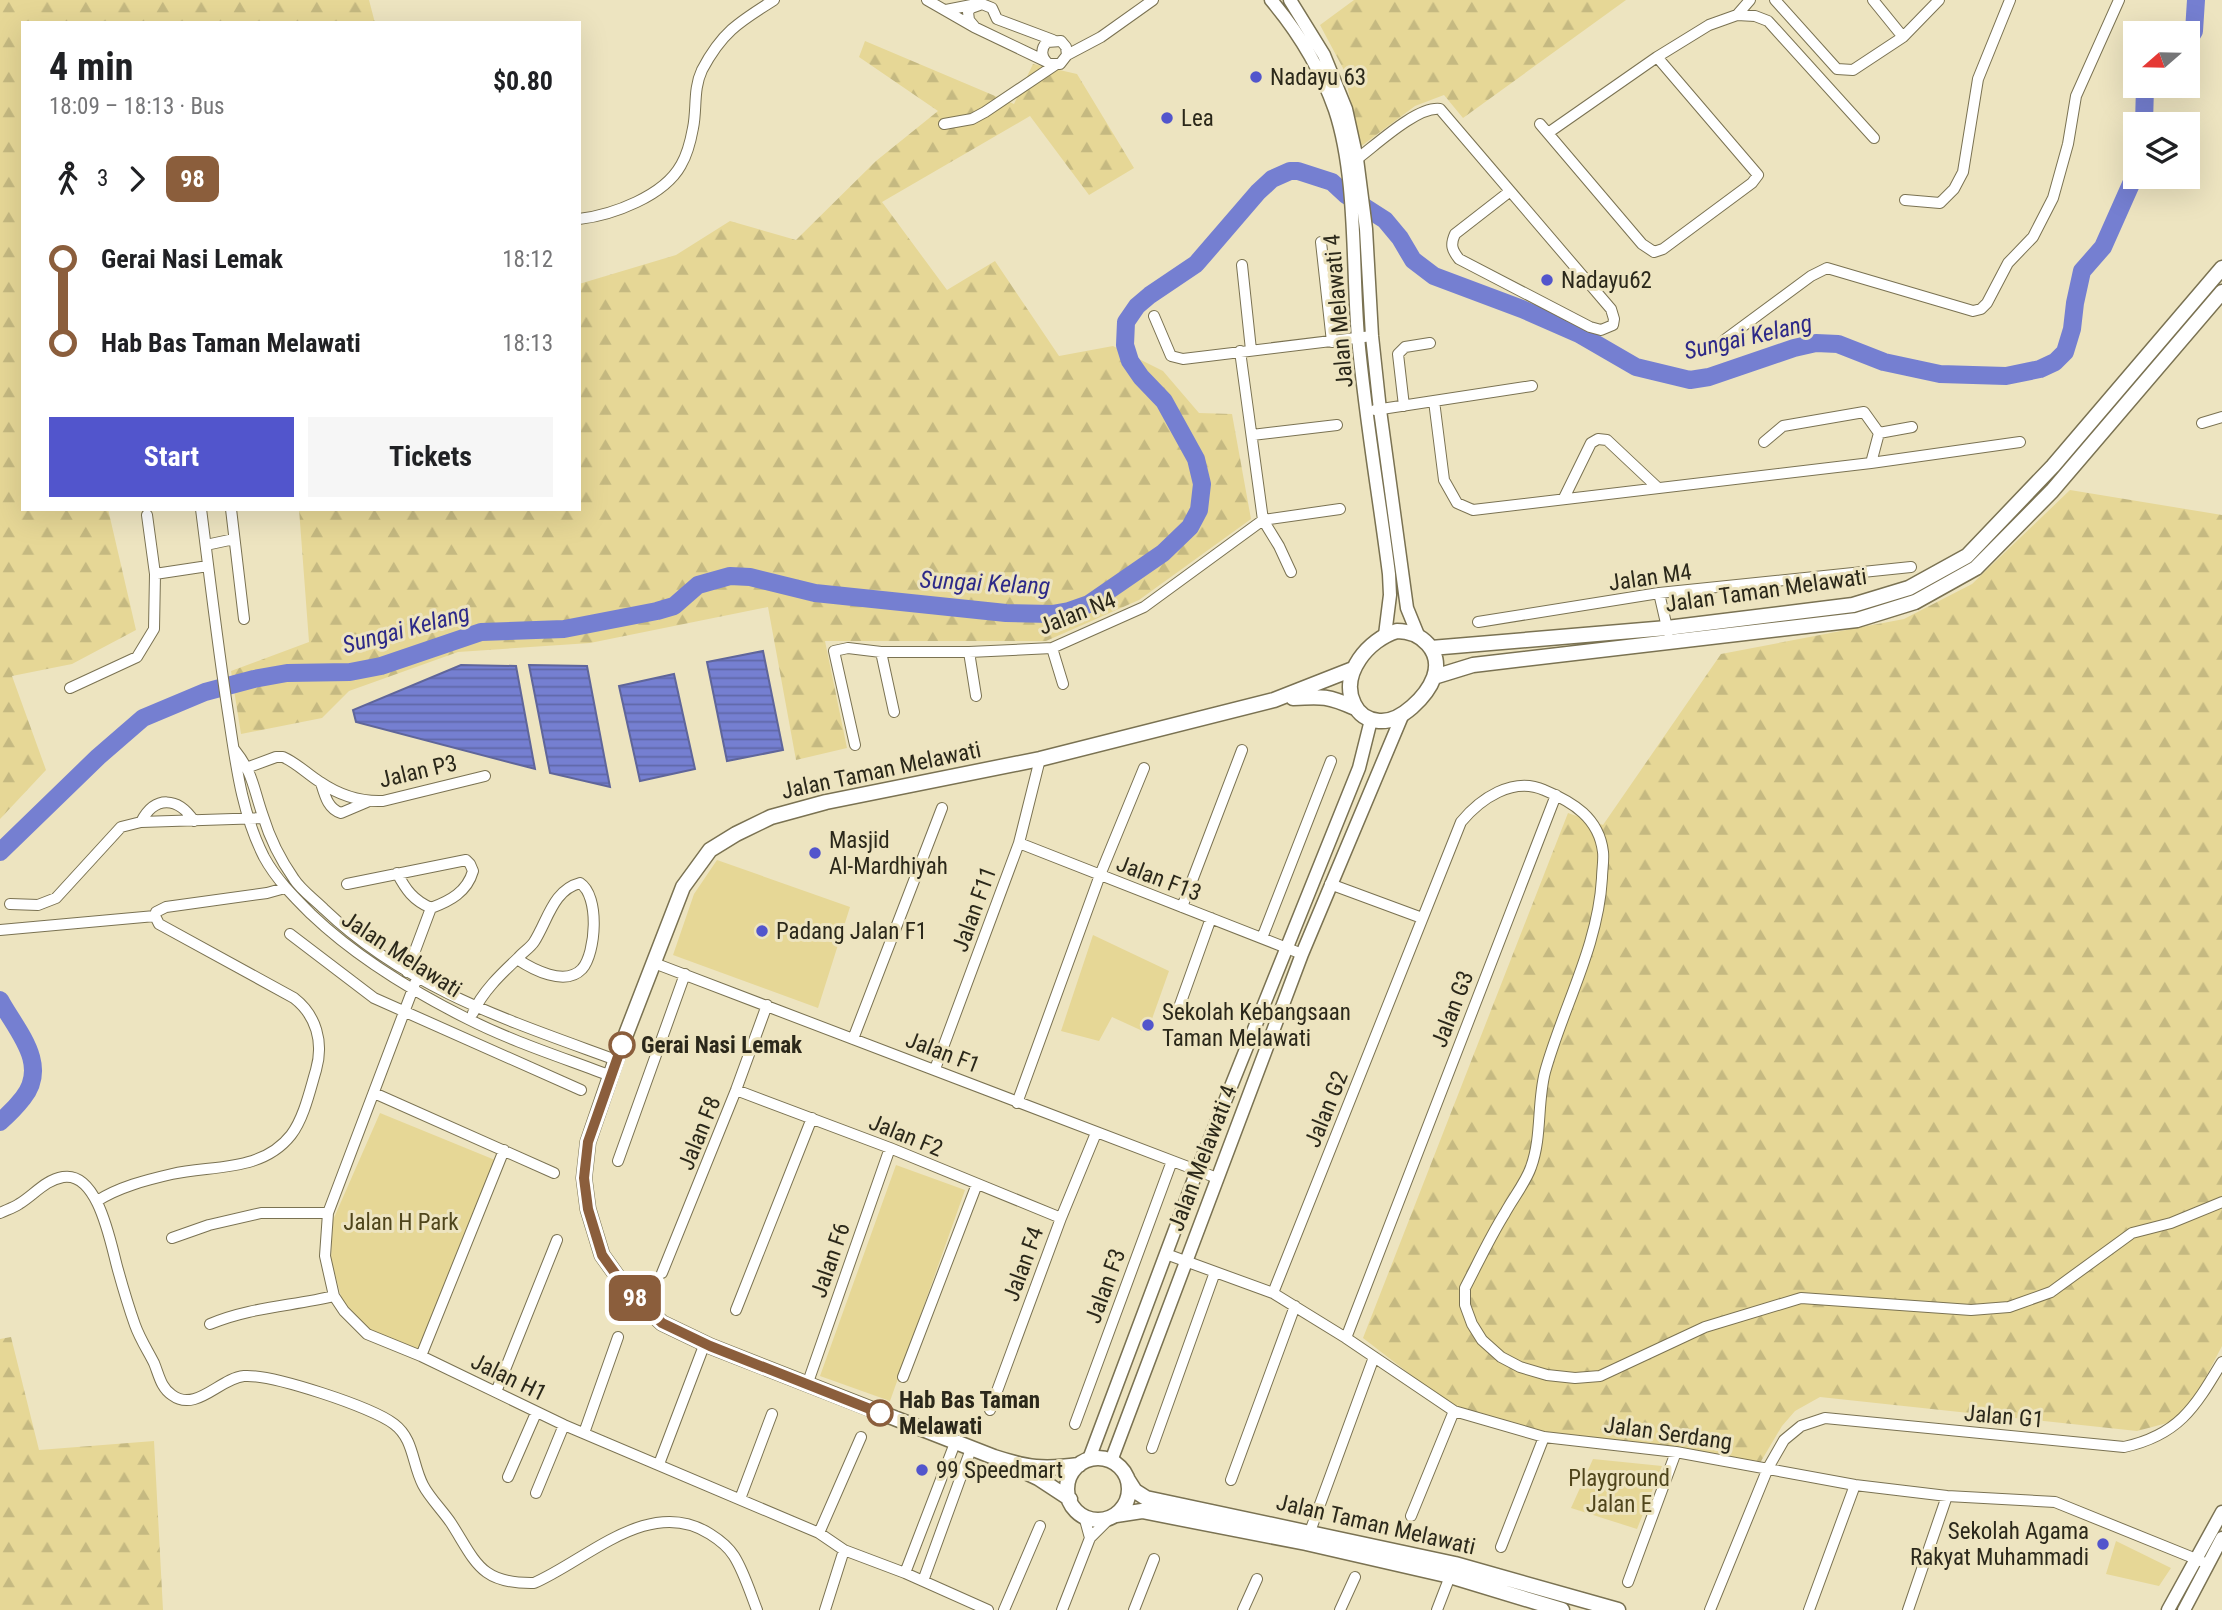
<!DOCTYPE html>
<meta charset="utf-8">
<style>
:root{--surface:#fff;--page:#f6f6f6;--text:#202124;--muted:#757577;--accent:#5255cc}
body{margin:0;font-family:"Roboto Condensed",sans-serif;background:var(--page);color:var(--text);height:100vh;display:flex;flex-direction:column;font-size:26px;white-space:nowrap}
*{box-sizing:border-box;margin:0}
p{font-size:23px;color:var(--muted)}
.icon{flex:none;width:38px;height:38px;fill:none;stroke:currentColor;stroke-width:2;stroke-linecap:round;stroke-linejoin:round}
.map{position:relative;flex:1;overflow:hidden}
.sheet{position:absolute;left:21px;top:21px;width:560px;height:490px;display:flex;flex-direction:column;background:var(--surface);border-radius:0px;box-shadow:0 7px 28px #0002}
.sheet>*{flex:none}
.badge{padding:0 14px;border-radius:10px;font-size:24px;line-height:46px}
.needle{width:46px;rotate:250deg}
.tools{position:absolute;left:2123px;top:21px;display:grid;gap:14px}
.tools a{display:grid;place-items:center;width:77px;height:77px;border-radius:0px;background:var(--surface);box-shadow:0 7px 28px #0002;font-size:35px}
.map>.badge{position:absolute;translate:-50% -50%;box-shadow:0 0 0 4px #fff}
.legs{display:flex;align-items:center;gap:10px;height:77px;padding:0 28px;font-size:23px}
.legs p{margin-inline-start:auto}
.overview{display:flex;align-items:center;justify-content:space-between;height:119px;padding:0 28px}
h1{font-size:38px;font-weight:700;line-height:52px}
.action{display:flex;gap:14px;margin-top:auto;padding:14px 28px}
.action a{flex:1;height:80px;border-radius:0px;background:var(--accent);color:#fff;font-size:28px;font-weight:700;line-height:80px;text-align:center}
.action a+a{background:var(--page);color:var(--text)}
ul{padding:0 28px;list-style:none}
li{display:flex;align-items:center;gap:24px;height:84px;font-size:26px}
li i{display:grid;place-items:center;width:10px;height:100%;margin:0 9px;background:currentColor}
li i::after{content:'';width:18px;height:18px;margin:-9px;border:5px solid;border-radius:50%;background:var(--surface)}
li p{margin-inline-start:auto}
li:first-child i{background:linear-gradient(#0000 50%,currentColor 0)}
li:last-child i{background:linear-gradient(currentColor 50%,#0000 0)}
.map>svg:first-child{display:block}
.green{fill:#e6d796}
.forest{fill:url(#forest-firs)}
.water{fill:url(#water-rules);stroke:#5f659a;stroke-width:2}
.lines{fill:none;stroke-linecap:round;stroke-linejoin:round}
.river{stroke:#757fd1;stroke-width:18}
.minor-casing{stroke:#7a7252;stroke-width:12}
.tertiary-casing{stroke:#7a7252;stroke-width:15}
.secondary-casing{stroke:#7a7252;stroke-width:17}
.minor{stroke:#fff;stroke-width:10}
.tertiary{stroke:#fff;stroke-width:12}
.secondary{stroke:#fff;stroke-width:14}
.line-1-casing{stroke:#fff;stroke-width:16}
.line-1{stroke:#8b5e3c;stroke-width:10}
.poi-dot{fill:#5255cc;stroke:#ede4c0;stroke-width:2.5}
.stop-1-dot{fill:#fff;stroke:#8b5e3c;stroke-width:3.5}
.labels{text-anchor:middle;stroke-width:6;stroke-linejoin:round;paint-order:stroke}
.poi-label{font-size:23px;fill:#2b281a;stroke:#ede4c0;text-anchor:start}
.street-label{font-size:23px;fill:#2b281a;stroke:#ede4c0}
.stop-label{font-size:23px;font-weight:bold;fill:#2b281a;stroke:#ede4c0;text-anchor:start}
.park-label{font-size:23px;fill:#4f451b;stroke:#ede4c0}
.water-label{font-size:24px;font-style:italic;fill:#2d2988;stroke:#ede4c0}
</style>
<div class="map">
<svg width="2222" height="1610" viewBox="0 0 2222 1610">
<defs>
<pattern id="forest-firs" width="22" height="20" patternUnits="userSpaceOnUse" patternTransform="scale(1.75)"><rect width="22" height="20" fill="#e6d796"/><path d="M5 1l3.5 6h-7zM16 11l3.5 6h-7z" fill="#c5b981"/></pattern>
<pattern id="water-rules" width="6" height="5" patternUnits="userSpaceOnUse" patternTransform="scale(1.75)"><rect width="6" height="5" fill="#757fd1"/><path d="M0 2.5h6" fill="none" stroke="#6068a9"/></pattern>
</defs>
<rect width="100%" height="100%" fill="#ede4c0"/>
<path class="green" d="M717,860l133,47 -32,101 -145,-53 21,-61z
M1093,935l76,36 -22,62 -35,-16 -13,24 -38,-10z
M380,1113l115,47 -78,192 -47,-21 -28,-31 -11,-41 2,-39z
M896,1165l69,25 -75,211 -70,-25z
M1593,1459l69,7 -25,63 -66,-21z
M2116,1541l55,27 -12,18 -53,-12z"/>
<path class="forest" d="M0,0h369l6,23h-352v486h85l28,121 -64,34 -60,12 34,94 -46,49z
M1354,0h272l-163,118 -19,-23 -29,11 -55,41 -16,-77 -24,-45z
M865,41l149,63 19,-40 44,10 57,94 -45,27 -59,-79 -148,86 65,88 48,-29 64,95 54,-10 50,25 36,42 33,1 19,105 -112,81 -93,41h-221l22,107 -51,12 -28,-153 -178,36 -132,9 -109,39 -27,27 -81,16 -10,-63 78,-29 -10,-133h280v-225l97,-29 54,-34 66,19 80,-79 62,-50 -79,-54z
M2070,490l152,25v831l-27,52 -24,24 -34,9 -317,-34 -25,14 -13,15 -22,37 -219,-28 -82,-23 -96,-74 205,-525 35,12 118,-171 183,-35 68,-35z
M11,1337l28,113 115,-9 9,169h-163v-271z"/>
<path class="water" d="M763,651l20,99 -56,11 -20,-99z
M461,665l55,1 19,103 -179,-47 -3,-12z
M529,665l58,1 23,121 -60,-14z
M674,674l21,95 -55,12 -21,-95z"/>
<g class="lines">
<path class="river" d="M2188,41l6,-10 2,-31
M2144,124l1,-38
M0,852l98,-95 45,-39 62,-26 49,-13 33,-6 63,-1 31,-6 100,-34 83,-3 93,-18 17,-5 24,-21 32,-9 20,1 65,16 191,20 46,1 17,-3 20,-7 74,-51 27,-26 9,-17 3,-26 -6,-25 -32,-58 -23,-24 -11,-16 -5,-16 1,-23 11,-16 13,-11 46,-31 62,-72 14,-13 18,-8h8l34,11 14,13 39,25 15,18 13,22 21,16 88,33 57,25 57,33 54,13 19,-3 85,-29 22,-5 22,1 46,18 56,12 66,2 34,-7 15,-7 10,-10 7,-23 3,-26 7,-32 21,-24 32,-72
M0,1000c16,30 50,64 23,98 -7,9 -15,17 -23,24"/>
<g class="minor-casing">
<path id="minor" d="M927,0l47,27 71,34
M1775,0l62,69 16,1 50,-33 36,-37
M1873,0l30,37
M946,10l30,-6
M1737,15l13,-15
M974,26l-5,-6 -1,-8 3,-4 11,-4 10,4 5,11 56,21
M1067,55l-1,-8 -5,-6 -14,1c-7,7 -6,16 2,22h11l7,-9 34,-18 52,-37
M944,124l28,-5 13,-7 70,-47
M1540,124l102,120 12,8 9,-3 89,-66 6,-8 -101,-118
M1548,133l109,-76 52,-32 28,-10 18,1 13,5 106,117
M1357,159c19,-14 60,-53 83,-50l171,200 3,10 -1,6 -12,5 -11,-3 -131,-68c-7,-9 -9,-14 -4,-25l54,-42
M1905,200l35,3 14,-14 9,-17 15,-93 32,-79
M579,219c34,-4 85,-23 102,-54 6,-10 10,-26 12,-37 4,-19 0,-39 9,-58 20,-38 37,-48 72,-70
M1321,242l11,100
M1242,265l9,85
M1154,316l17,40 12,3 189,-23
M1723,341l88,-65 16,-8 146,43 8,-2 6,-6 21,-40 25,-26 20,-39 15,-54 8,-48 43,-96
M1240,351l23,169 16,26 12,26
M1434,401l10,79 13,23 16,7 398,-47 149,-21
M1404,406l-6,-52 7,-7 25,-4
M1375,410l157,-24
M2202,423l20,-6
M1879,433l33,-6
M1252,435l85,-10
M1764,442l19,-16 81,-14 15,21 -8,30
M1564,498l27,-55 7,-4 9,1 50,47
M201,509c9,70 17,140 28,210 7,46 13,95 35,138 12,22 29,39 47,57 45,43 101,77 157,105 45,23 96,39 143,57
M231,509l13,110
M206,545l28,-6
M155,574l53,-8
M1659,593l9,39
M1478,622l181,-29 252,-26
M1052,648l11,36
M881,652l13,60
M969,652l7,44
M70,688l67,-31 17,-28 1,-55 -8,-59
M855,745l-21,-94 14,-3 33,4h88l83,-4 92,-41 119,-87 77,-11
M234,749c20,25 19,39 29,67 7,23 17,43 31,63 7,11 20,20 30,30 84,80 186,112 292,151
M249,767l27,-10h7c14,6 24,17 37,25 19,13 40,20 63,19l102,-25
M321,783c4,13 7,26 20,30l26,-11
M141,822c14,-27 37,-25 53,-1
M1019,843l283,111
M347,884l119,-24 4,4 3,7c-6,21 -23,30 -42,37 -18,-8 -25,-18 -34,-35
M1330,884l92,34
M10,904l28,1 18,-7 65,-71 20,-5 122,-4
M1182,907l60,-157
M0,930l155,-14 1,-4 10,-5 101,-14 18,-5
M290,934l84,64 207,92
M1262,938l69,-177
M654,963l563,215
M407,972l24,-64
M417,978l-89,235 -3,43 9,40 10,15 23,23 54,22 143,69 255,108 25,17 61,23 83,37
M473,1013c9,-21 28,-39 45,-55 5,-6 12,-10 16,-16 14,-22 19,-52 46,-59 20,13 16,70 2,86 -17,18 -50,0 -65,-10
M1177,1013l34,-95
M853,1039l89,-231
M935,1069l84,-226 21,-84
M736,1090l154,58 171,70
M374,1093l180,80
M1017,1103l83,-228 44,-107
M618,1161l67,-187
M97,1201c22,-14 49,-21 75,-27 41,-9 90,-2 119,-39 13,-17 19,-45 25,-65 8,-28 0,-55 -22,-72l-135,-74 -4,-8
M0,1213c6,-3 13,-5 19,-9 15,-9 26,-24 44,-27 36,-6 48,69 55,93 5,18 11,38 17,55 5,14 13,26 19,38 5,12 7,25 18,32 24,18 48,-17 72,-19 28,-2 128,31 150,48 20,15 18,40 29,61 6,12 20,26 28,38 25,39 29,61 83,60 53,-23 116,-88 176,-49 8,5 19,14 24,22 10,16 16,36 23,54
M172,1238l37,-13 52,-12h67
M1166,1254l107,39 73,45 108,73 90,26 132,15 179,33 92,11 108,6 146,59
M662,1273l74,-183 31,-85
M1273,1293l188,-471c19,-23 52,-46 83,-32 29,12 55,28 59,62 1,8 -1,18 -1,26 -4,69 -39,129 -57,194 -8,31 -3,65 -14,95 -5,15 -18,31 -26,46 -15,24 -27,50 -40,75v17l7,19 10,16 19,17 19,10 27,8 28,3 25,-2 105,-49 96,-29 170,12 38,-3 42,-15 81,-59 39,-10 51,-21
M736,1310l76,-192
M210,1324c40,-17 83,-18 124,-28
M1346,1338l210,-543
M421,1356l83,-206
M903,1377l74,-193
M807,1385l83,-237
M496,1392l61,-152
M990,1410l71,-192 35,-85
M1075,1424l97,-263
M584,1433l34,-96
M1152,1448l63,-176
M659,1464l46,-121
M508,1477l28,-64
M1231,1480l64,-174
M536,1493l28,-68
M740,1499l32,-85
M1084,1516l6,22
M1411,1516l43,-105
M819,1533l42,-96
M1308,1537l66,-180
M1501,1547l43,-110
M905,1573l50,-130
M923,1581l48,-132
M1628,1582l48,-130
M825,1610l19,-60
M1004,1610l36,-84
M1062,1610l28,-72 20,-20
M1134,1610l20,-51
M1243,1610l14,-31
M1340,1610l15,-33
M1437,1610l15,-39
M1710,1610l58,-142 16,-28 17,-14 24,-8 299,29c55,-12 71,-40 98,-85
M1809,1610l46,-125
M1908,1610l39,-114"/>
</g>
<g class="tertiary-casing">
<path id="tertiary" d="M1271,0c27,32 50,70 64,110 22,66 17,156 23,227 7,79 21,158 31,237l1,21 -5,40
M1290,0l34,55 22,54 11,50 9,70 6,107 8,74 27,198 11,27
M1089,1459l108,-288 162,-403 12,-48
M1111,1461l191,-507 100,-238
M2168,1610l54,-98
M2184,1610l38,-72"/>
</g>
<g class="secondary-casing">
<path id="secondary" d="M1397,631c24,0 46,20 37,46 -7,19 -33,46 -55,44 -12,-1 -20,-6 -25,-17 -15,-30 15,-65 43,-73z
M1431,648l236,-20 186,-23 56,-17 58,-32 86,-90 169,-198
M1434,677l39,-12 384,-45 58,-18 61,-34 76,-77 170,-199
M1293,698c29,-2 36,-2 62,10
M1067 1489a31 31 0 1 1 62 0a31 31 0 1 1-62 0Z
M1079,1465c-36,5 -51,3 -85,-8l-284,-111 -48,-23 -35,-33 -25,-35 -14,-46 -4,-31 4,-36 28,-82 67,-173 27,-37 26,-16 35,-17 55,-15 214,-43 234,-59 79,-31
M1021,1470l17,8 32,21
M1128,1480l7,11 11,7 309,66 163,46
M1116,1515l26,-4 164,32 144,33 112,34"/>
</g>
<use href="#minor" class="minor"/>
<use href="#tertiary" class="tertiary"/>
<use href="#secondary" class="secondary"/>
</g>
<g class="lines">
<g class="line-1-casing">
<path id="line-1" d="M622,1045l-34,97 -4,36 4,31 14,46 25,35 35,33 48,23 170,67"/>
</g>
<use href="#line-1" class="line-1"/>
</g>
<g class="poi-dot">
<circle cx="1256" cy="77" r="7"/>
<circle cx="1167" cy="118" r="7"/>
<circle cx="1547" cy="280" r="7"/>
<circle cx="815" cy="853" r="7"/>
<circle cx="762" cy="931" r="7"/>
<circle cx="1148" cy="1025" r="7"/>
<circle cx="922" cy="1470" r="7"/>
<circle cx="2103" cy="1544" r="7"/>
</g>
<g class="stop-1-dot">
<circle cx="622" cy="1045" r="12"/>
<circle cx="880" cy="1413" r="12"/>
</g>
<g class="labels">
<g class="poi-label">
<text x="1270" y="85">Nadayu 63</text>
<text x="1181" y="126">Lea</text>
<text x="1561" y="288">Nadayu62</text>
<text x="829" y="848">Masjid<tspan x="829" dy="26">Al-Mardhiyah</tspan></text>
<text x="776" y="939">Padang Jalan F1</text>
<text x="1162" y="1020">Sekolah Kebangsaan<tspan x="1162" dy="26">Taman Melawati</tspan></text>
<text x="936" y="1478">99 Speedmart</text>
<text x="2089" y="1539" text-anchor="end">Sekolah Agama<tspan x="2089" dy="26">Rakyat Muhammadi</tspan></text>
</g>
<g class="street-label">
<text transform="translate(1338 311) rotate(-95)" y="8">Jalan Melawati 4</text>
<text transform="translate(1650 577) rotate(-8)" y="8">Jalan M4</text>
<text transform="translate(1766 590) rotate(-8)" y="8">Jalan Taman Melawati</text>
<text transform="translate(1077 613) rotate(-21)" y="8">Jalan N4</text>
<text transform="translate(881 770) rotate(-12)" y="8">Jalan Taman Melawati</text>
<text transform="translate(418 771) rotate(-13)" y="8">Jalan P3</text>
<text transform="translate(1159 878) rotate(21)" y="8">Jalan F13</text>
<text transform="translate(974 909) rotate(-70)" y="8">Jalan F11</text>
<text transform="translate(402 954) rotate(33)" y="8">Jalan Melawati</text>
<text transform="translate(1452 1009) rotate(-69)" y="8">Jalan G3</text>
<text transform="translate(943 1052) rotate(21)" y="8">Jalan F1</text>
<text transform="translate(1326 1109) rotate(-68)" y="8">Jalan G2</text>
<text transform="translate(699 1133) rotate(-68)" y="8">Jalan F8</text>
<text transform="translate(906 1135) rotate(22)" y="8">Jalan F2</text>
<text transform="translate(1202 1158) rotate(-69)" y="8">Jalan Melawati 4</text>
<text transform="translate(830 1260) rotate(-71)" y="8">Jalan F6</text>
<text transform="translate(1023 1264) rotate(-70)" y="8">Jalan F4</text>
<text transform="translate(1105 1286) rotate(-70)" y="8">Jalan F3</text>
<text transform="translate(509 1377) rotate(26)" y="8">Jalan H1</text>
<text transform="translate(2004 1416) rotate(5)" y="8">Jalan G1</text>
<text transform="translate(1668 1433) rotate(8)" y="8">Jalan Serdang</text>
<text transform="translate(1376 1524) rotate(13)" y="8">Jalan Taman Melawati</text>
</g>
<g class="stop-label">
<text x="641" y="1053">Gerai Nasi Lemak</text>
<text x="899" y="1408">Hab Bas Taman<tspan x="899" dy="26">Melawati</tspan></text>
</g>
<g class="park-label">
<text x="401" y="1230">Jalan H Park</text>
<text x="1619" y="1486">Playground<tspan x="1619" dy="26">Jalan E</tspan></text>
</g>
<g class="water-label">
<text transform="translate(1748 337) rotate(-13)" y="8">Sungai Kelang</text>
<text transform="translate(985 583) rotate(3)" y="8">Sungai Kelang</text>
<text transform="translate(406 629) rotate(-15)" y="8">Sungai Kelang</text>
</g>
</g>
</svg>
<div class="tools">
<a><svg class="needle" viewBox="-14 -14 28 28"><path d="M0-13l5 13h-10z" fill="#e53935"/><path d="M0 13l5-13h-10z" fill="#757577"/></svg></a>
<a><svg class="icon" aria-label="layers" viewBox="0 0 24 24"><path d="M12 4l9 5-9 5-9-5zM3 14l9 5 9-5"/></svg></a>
</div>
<b class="badge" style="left:635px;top:1298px;background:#8b5e3c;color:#fff">98</b>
<section class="sheet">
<div class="overview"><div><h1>4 min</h1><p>18:09 – 18:13 · Bus</p></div><b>$0.80</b></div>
<div class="legs"><svg class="icon" aria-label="walk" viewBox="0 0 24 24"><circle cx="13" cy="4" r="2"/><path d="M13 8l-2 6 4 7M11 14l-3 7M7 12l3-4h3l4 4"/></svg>3<svg class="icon" aria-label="forward" viewBox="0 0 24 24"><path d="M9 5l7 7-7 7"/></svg><b class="badge" style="background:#8b5e3c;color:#fff">98</b></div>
<ul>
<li><i style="color:#8b5e3c"></i><b>Gerai Nasi Lemak</b><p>18:12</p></li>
<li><i style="color:#8b5e3c"></i><b>Hab Bas Taman Melawati</b><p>18:13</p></li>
</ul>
<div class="action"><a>Start</a><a>Tickets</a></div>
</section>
</div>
